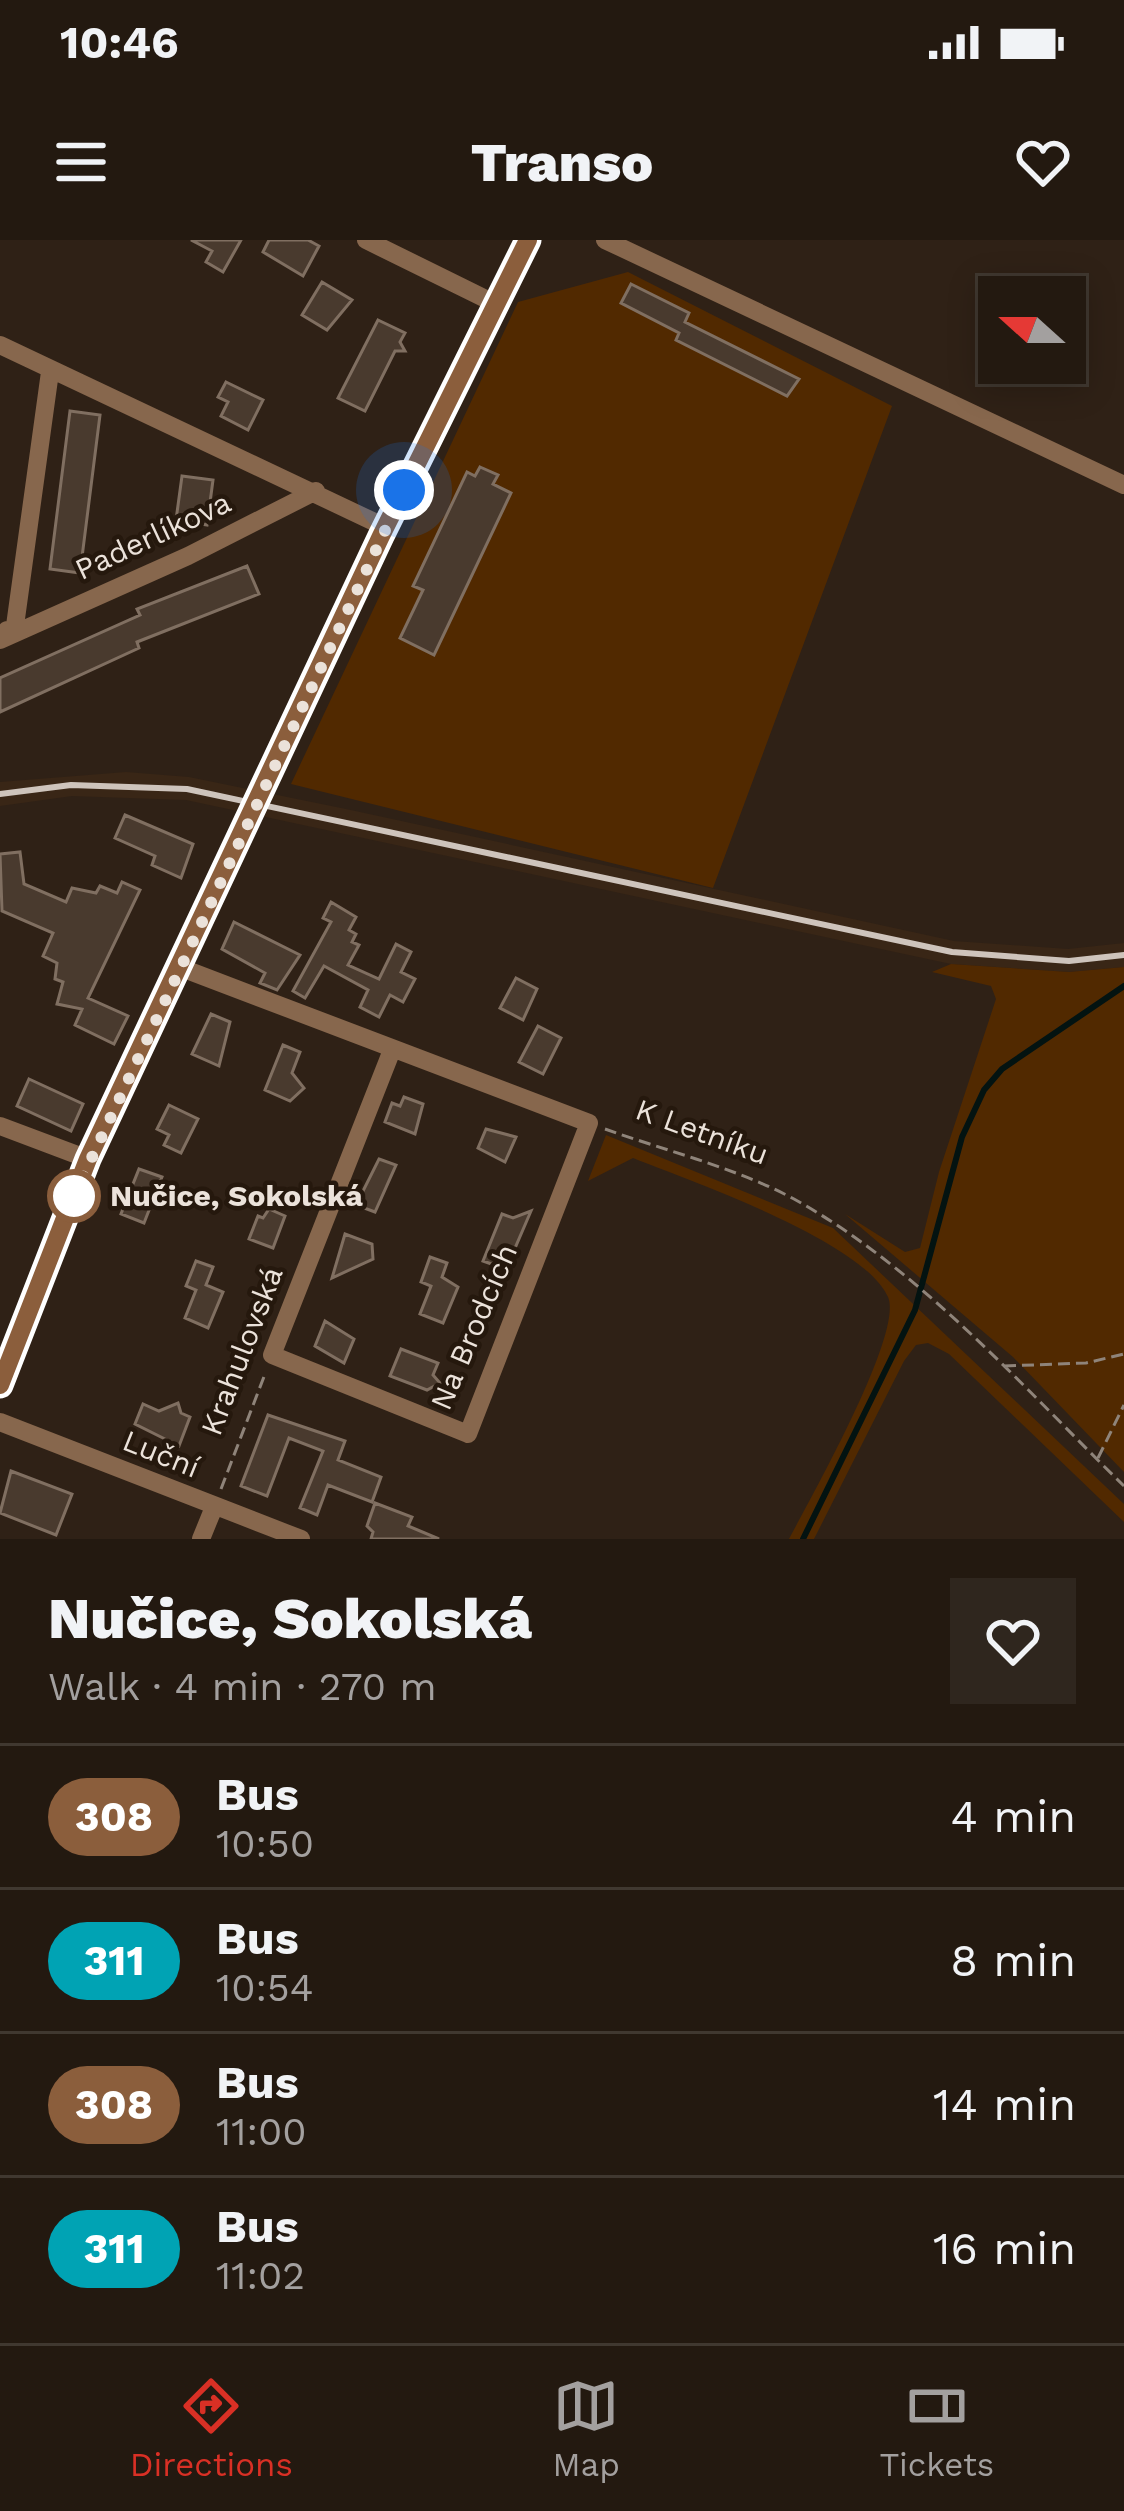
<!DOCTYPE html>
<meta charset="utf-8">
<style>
:root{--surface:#231910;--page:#2f261e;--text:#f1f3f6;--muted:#a3a09f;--line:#403830;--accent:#d93025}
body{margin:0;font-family:"Work Sans",sans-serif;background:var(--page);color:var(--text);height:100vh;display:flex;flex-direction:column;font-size:45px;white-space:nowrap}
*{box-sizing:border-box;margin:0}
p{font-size:39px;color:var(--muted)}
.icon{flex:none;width:66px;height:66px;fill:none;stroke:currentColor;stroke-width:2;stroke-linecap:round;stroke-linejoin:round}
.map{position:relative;height:1299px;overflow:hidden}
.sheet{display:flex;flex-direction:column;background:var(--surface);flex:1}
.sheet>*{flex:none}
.badge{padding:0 24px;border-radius:39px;font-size:42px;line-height:78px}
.needle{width:78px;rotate:291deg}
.fabs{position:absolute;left:978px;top:36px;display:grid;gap:24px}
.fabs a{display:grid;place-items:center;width:108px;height:108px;border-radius:0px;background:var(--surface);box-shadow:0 6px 30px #0003,0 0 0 3px var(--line);font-size:60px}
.you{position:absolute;width:60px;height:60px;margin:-30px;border:9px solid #fff;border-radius:50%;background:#1a73e8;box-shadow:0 0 0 18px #1a73e833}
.map>.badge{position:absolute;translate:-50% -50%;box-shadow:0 0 0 6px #fff}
.round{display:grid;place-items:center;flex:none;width:126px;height:126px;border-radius:0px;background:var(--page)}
.overview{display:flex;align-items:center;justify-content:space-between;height:204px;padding:0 48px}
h1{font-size:57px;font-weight:800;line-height:90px}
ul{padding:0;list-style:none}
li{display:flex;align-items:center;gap:36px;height:144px;padding:0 48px;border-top:3px solid var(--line)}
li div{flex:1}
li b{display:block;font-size:45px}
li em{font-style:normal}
li .badge{min-width:132px;font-weight:700;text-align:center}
.status{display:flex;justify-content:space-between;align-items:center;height:84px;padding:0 60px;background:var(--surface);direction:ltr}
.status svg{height:33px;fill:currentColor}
header{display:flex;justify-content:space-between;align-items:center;height:156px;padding:0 48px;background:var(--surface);font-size:54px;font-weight:800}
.dock{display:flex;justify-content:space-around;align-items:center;height:168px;border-top:3px solid var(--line);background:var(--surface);font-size:33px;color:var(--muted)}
.dock a{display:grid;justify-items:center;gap:6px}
.dock .current{color:var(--accent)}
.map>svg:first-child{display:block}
.built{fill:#392616}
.green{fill:#512900}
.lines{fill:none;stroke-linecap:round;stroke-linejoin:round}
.stream{stroke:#031311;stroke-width:6}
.building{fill:#493a2e;stroke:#806f61;stroke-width:3}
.path{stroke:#8f847a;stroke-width:3;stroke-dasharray:12 6;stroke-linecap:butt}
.minor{stroke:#87674d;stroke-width:18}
.rail{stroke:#cec4bc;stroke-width:6}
.line-casing{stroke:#fff;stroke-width:27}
.line{stroke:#8b5e3c;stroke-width:18}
.walk{stroke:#ebe2da;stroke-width:12;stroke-dasharray:0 21.6}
.stop-dot{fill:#fff;stroke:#8b5e3c;stroke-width:6}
.labels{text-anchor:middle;stroke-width:9;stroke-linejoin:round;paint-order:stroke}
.street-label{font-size:30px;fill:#ebe2da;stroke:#25180d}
.stop-label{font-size:30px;font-weight:bold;fill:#ebe2da;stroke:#25180d;text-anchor:start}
</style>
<div class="status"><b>10:46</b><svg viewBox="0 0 49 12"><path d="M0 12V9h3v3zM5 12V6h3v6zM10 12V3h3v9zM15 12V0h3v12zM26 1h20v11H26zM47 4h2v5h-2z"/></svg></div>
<header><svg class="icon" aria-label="menu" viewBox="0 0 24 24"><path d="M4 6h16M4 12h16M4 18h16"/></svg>Transo<svg class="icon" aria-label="heart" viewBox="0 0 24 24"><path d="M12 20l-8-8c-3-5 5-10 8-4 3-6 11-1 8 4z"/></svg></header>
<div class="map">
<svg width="1124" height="1299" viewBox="0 0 1124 1299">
<rect width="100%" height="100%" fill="#2f2116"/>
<path class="built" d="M126,532l63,5 157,32 608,132 114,8 56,-6v24l-55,5 -118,-8 -765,-164 -114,-4 -72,10v-24z"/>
<path class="green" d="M628,32l264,134 -179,482 -422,-104 227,-482z
M951,724l118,8 55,-5v505l-111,-115 -168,-143 60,38 15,-4 19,-76 57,-173 -5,-13 -59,-14z
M606,895l227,93 291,276v18l-175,-168 -21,-11 -12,2 -12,16 -90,178h-25c21,-40 115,-206 99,-242 -25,-56 -197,-116 -255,-139l-45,23z"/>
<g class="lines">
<path class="stream" d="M803,1299l112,-229 47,-173 22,-47 18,-21 122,-83"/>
</g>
<path class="building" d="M191,0h50l-18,32 -17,-10 6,-11z
M269,0h39l11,6 -16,30 -40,-24z
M322,42l30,18 -25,30 -25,-15z
M631,44l58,29 -4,9 114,57 -12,17 -111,-56 3,-7 -58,-30z
M378,80l27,13 -5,9 5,9h-10l-30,60 -27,-13z
M226,142l37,18 -15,30 -27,-14 7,-14 -10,-5z
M70,171l30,4 -20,158 -30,-4z
M480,227l18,8 -5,9 18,9 -77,162 -34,-17 23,-48 -10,-4 54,-114 8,4z
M182,236l31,4 -6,45 -31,-5z
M247,326l12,28 -122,48 2,6 -139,64v-34l140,-63 -3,-6z
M125,575l68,29 -12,34 -29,-13 3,-9 -40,-18z
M20,612l4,32 42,18 6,-14 24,5 4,-7 17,7 5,-11 18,8 -52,108 40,18 -14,28 -39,-19 7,-16 -25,-5 6,-22 -8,-3 2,-16 -14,-7 10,-23 -51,-22 -2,-57z
M331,662l25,15 -7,13 7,4 -4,8 7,3 -11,20 31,14 17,-35 15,8 -10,20 14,7 -12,23 -13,-7 -11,22 -19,-10 8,-17 -44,-24 -19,32 -12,-7 38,-69 -8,-4z
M234,682l66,33 -23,35 -17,-7 5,-10 -43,-24z
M516,738l21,11 -14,31 -23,-12z
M211,774l19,8 -11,44 -27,-12z
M538,786l23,12 -18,36 -24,-12z
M283,805l17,7 -8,21 12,15 -14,13 -25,-11z
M29,839l54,25 -12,27 -54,-25z
M404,857l19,7 -8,30 -30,-12 7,-19 8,3z
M169,865l29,14 -17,34 -17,-8 5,-10 -12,-6z
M486,889l30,8 -11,25 -27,-14z
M379,919l17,6 -21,47 -19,-7z
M139,929l23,8 -18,46 -23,-9z
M269,969l16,7 -12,32 -24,-9 9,-23 5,2z
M531,971l-25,58 -23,-8 19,-47 11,4z
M345,994l27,10 1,15 -41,19z
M430,1017l17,6 -5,14 16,10 -15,36 -23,-9 11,-28 -10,-4z
M196,1021l17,6 -7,18 17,7 -15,36 -23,-10 11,-28 -10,-4z
M325,1081l29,18 -10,24 -29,-17z
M401,1109l37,14 -5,12 7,8 -13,7 -37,-14z
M178,1163l3,10 9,4 -11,29 -44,-22 8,-20 16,7z
M268,1175l77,26 -7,19 43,17 -9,25 -44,-17 -11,30 -17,-7 23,-57 -34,-13 -22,58 -26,-10z
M11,1231l61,23 -16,41 -56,-22z
M375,1263l37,14 -4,9 31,13h-68l2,-7 -6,-6z"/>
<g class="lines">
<path class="path" d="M605,889c61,22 132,39 189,70 126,70 228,187 330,287
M1004,1126l82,-3 38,-9
M1098,1218l26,-53
M221,1249l44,-115"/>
<path class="minor" d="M366,0l130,64
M605,0l519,245
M0,105l385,182
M7,390l7,3 36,-261
M0,400l188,-84 128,-65
M179,727l410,156 -121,311 -196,-79 120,-305
M0,886l88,33
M0,1145l88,-226 293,-623 147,-296
M0,1182l301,117
M201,1299l13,-32"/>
<path class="rail" d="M0,554l71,-9 116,4 765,163 117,9 55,-6"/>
</g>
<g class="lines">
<g class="line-casing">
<path id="line" d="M0,1145l88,-226 293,-623 147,-296"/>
</g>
<use href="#line" class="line"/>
<path class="walk" d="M74,956l330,-706"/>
</g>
<circle class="stop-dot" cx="74" cy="956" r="24"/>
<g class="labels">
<g class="street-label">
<text transform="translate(153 296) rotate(-25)" y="10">Paderlíkova</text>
<text transform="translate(702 892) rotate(20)" y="10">K Letníku</text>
<text transform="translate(474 1087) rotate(-67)" y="10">Na Brodcích</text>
<text transform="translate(242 1111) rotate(-69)" y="10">Krahulovská</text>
<text transform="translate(161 1214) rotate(22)" y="10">Luční</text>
</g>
<g class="stop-label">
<text x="110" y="966">Nučice, Sokolská</text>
</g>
</g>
</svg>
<div class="fabs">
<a><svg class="needle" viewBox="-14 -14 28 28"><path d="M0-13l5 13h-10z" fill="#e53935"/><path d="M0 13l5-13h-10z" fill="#a3a09f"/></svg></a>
</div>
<div class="you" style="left:404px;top:250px"></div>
</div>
<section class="sheet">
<div class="overview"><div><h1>Nučice, Sokolská</h1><p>Walk · 4 min · 270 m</p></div><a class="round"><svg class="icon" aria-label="heart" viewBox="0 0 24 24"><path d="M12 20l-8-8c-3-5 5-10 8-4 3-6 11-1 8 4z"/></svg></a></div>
<ul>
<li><span class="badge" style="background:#8b5e3c;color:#fff">308</span><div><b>Bus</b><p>10:50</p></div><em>4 min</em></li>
<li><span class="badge" style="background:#00a3b4;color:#fff">311</span><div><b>Bus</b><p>10:54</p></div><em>8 min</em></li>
<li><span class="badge" style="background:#8b5e3c;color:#fff">308</span><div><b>Bus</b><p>11:00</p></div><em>14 min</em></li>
<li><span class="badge" style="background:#00a3b4;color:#fff">311</span><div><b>Bus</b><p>11:02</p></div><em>16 min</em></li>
</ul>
</section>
<nav class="dock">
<a class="current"><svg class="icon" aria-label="directions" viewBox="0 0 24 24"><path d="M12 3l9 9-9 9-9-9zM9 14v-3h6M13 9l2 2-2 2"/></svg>Directions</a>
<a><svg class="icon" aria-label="map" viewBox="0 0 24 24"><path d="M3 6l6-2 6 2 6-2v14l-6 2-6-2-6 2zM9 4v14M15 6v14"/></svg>Map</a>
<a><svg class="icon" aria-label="tickets" viewBox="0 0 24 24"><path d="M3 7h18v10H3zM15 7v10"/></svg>Tickets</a>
</nav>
